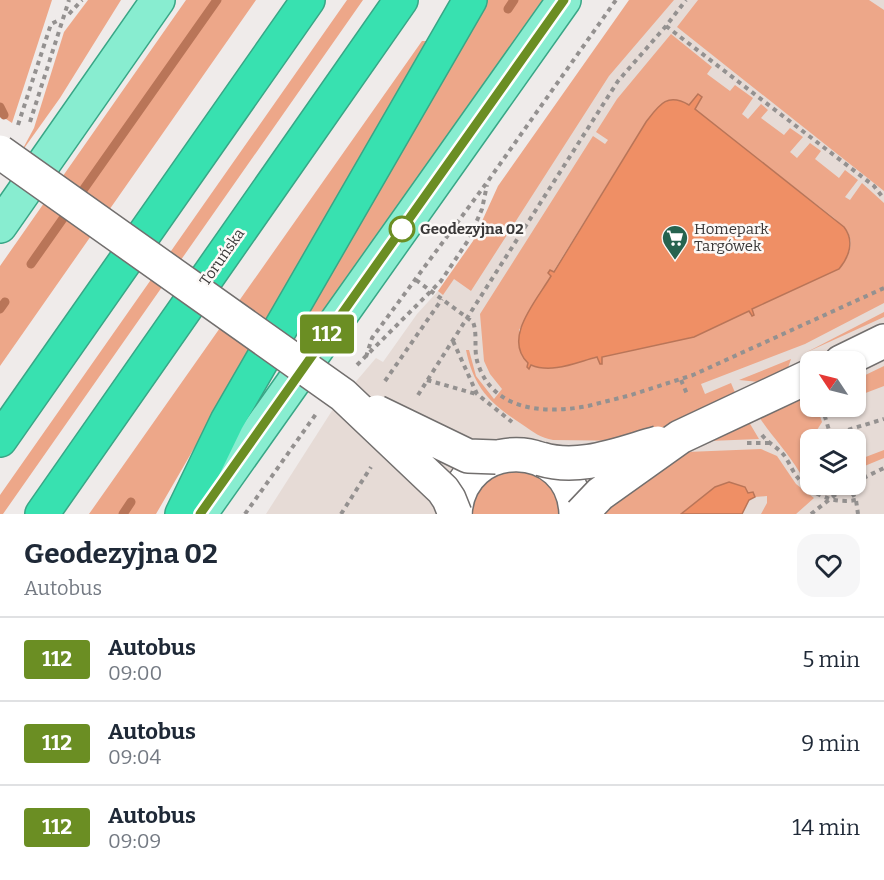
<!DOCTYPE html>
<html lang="pl">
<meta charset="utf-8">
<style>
:root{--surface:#fff;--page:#f6f6f7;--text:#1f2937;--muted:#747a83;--line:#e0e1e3}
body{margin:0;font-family:Bitter,serif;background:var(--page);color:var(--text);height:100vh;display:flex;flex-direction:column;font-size:22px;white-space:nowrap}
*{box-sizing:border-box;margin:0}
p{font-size:20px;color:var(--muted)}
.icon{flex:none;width:33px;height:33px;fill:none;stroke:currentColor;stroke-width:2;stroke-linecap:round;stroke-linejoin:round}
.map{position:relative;height:514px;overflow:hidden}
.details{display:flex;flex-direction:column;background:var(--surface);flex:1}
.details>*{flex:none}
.badge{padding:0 12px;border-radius:4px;font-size:21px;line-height:39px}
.needle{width:39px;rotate:305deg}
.controls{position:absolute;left:800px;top:351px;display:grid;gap:12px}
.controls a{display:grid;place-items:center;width:66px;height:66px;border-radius:12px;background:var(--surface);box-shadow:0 2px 4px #0004;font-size:30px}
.map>.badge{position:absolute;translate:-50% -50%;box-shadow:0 0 0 3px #fff}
.round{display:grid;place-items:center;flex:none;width:63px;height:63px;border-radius:18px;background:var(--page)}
.overview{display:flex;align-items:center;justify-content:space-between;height:102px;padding:0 24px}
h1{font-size:28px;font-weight:700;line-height:45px}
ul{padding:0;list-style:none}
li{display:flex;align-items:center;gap:18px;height:84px;padding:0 24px;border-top:2px solid var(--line)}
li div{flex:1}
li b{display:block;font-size:22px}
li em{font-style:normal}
li .badge{min-width:66px;font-weight:700;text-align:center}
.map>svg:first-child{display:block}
.built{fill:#e6dbd6;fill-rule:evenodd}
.green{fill:#eda789;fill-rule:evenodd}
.water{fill:#ef8f65;stroke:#b97558;stroke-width:1.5}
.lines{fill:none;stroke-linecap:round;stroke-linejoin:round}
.stream{stroke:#b97558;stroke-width:9}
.minor-casing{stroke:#726f6e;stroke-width:36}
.major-casing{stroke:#39a686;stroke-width:36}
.highway-casing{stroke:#39a686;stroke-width:36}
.path{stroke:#949190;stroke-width:4;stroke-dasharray:4.5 4.5;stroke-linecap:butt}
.minor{stroke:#fff;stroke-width:33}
.major{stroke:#88edd0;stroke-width:33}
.highway{stroke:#38e1b0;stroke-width:33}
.minor-bridge-casing{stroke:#726f6e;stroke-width:36;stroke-linecap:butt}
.minor-bridge{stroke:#fff;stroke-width:33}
.line-casing{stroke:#fff;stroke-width:14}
.line{stroke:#6b8e23;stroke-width:9}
.stop-dot{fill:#fff;stroke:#6b8e23;stroke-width:3}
.labels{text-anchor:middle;stroke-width:5;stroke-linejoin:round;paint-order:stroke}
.stop-label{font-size:15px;font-weight:bold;fill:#3a3838;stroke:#fcf9f7;text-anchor:start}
.poi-label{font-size:15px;fill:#3a3838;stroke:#fcf9f7;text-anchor:start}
.street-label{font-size:15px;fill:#3a3838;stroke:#fcf9f7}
</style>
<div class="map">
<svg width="884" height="514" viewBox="0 0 884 514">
<rect width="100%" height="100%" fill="#efebea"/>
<path class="built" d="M636,0h248v514h-618l69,-108 41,-48 7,4 34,-48 21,-23 19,-15zM810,362h45v44h-45zM810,440h45v44h-45z"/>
<path class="green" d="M0,0h52l-40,123 -12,-8z
M88,0h33l-61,98 -40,56 14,-26 30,-96z
M186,0h70l-256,366v-100z
M347,0h16l-360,514h-3v-19z
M487,0h56l-235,333 -10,-7 11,-12 -1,-5z
M629,0h45l-65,76 -138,215 -17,-12 -11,16 -5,-4 35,-50 25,-55z
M698,0h171l15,10v181l-207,-164z
M671,34l41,33 -5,7 23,17 5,-6 18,13 -11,16 6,5 13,-15 7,6 -7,8 23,17 6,-7 13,9 -13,15 7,6 13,-15 11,8 -6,8 24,19 6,-8 13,10 -13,17 5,3 12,-17 22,20v100l-79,41 -104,40 4,10 26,-11 8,19 -103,39 -83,-1c-12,-2 -20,-8 -30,-15 -32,-21 -49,-36 -57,-75h3l7,26 18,23 8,-10 -12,-15 -6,-13 -4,-47 113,-178 12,8 3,-4 -12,-8 21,-33zM699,94l-5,15 140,109c4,4 11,9 14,15 7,12 -1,27 -9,36l-87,40 -1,7 -2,-6 -55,27 -93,20 1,6 -4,-6c-21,5 -47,17 -67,8l-4,2 2,-3 -10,-34 32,-55 -3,-2 2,-3 3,2 93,-150c13,-17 22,-30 43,-16z
M422,41h4l1,5 -271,468h-67z
M884,312v5l-79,36 2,-1z
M791,359l-6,18 -7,7 -39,-4z
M884,366v20l-29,11v-17z
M804,390l6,7v9l7,1 5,15 -5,8 -16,5 5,13 4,-2v16l-10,11c-15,-25 -33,-41 -47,-66z
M743,412l16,27 -75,3z
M516,445l67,69h-137z
M761,449l16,7 19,28 18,14 -18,16h-35l6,-11v-7l-12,1 -2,-5 -5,1 -33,-6 -34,27h-84l65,-61z
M884,450v8l-29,12v-9z"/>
<path class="water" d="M698,94l4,3 -7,12 149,118c11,14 5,30 -5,42l-87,40 2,6 -2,1 -3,-5 -55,26 -92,20v7h-2l-3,-7c-20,5 -45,17 -66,8l-2,4 -2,-2 1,-4c-26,-25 9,-63 23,-87l-3,-3 2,-3 4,2 92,-150c13,-17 21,-30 43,-17z
M729,482l16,5 3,6 5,-1 2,5 -6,3 -7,14h-61l34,-27z"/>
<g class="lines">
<path class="stream" d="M508,9l6,-9
M0,107l4,8
M31,264l186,-264
M0,309l5,-7
M123,514l8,-12"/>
<g class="minor-casing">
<path id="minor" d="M841,362l43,-21
M455,514c5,-80 119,-78 121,0"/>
</g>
<g class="major-casing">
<path id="major" d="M0,226l158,-226
M200,514l364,-514"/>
</g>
<g class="highway-casing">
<path id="highway" d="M0,440l308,-440
M42,514l359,-514
M182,514l45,-93 243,-421"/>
</g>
<path class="path" d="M69,14l13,-14
M666,26l208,160 10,13
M30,122l39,-122
M18,125l33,-101 6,-3
M416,280l57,42c5,13 0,28 5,42 16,48 68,50 110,42l43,-11 62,-20 191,-87
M453,341l24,53 35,28
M366,357l6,-19 116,-157 128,-181
M357,365l84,-84 28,-42 13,-30 5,-24
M427,380l49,14
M681,380l6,14
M385,381l57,-82
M418,395l200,-314 48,-55 20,-26
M822,407l10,33
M762,435c6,8 15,12 21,19 6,7 9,17 15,24 14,17 36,26 58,22
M831,435l53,-16
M747,443h22
M855,482l29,-14
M802,483l8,-8
M848,485l8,15 2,14
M245,514l71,-100
M341,514l30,-47
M811,514l38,-30"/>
<use href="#minor" class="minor"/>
<use href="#major" class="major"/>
<use href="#highway" class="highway"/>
<g class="minor-bridge-casing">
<path id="minor-bridge" d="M0,152l343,243 100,95 6,9 6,15
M377,412l91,44 28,1
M541,459c39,12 80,-6 117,-16
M581,514l19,-20 80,-57 130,-61"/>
</g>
<use href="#minor-bridge" class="minor-bridge"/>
</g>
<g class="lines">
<g class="line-casing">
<path id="line" d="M200,514l364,-514"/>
</g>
<use href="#line" class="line"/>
</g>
<defs>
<g id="supermarket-pin" transform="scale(1.35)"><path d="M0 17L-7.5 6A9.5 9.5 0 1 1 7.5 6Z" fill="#26634f" stroke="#fcf9f7"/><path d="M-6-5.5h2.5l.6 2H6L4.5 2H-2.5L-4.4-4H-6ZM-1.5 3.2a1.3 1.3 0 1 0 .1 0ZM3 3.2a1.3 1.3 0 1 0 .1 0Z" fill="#fff"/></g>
</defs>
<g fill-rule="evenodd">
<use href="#supermarket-pin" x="675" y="238"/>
</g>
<circle class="stop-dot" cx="402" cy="229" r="12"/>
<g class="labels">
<g class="stop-label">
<text x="420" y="234">Geodezyjna 02</text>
</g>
<g class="poi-label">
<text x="694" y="234">Homepark<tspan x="694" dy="17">Targówek</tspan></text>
</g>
<g class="street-label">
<text transform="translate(222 257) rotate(-55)" y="5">Toruńska</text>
</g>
</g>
</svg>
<div class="controls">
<a><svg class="needle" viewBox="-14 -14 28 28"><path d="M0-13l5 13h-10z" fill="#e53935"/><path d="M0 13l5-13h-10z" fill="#747a83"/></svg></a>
<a><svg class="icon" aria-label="layers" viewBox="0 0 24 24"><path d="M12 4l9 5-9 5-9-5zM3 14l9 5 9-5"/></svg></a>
</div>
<b class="badge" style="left:327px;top:334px;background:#6b8e23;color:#fff">112</b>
</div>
<section class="details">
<div class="overview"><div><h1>Geodezyjna 02</h1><p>Autobus</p></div><a class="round"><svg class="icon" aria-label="heart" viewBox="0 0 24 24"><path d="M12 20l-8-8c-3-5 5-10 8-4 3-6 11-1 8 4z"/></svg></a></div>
<ul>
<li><span class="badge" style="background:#6b8e23;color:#fff">112</span><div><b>Autobus</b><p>09:00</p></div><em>5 min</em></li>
<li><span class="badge" style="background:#6b8e23;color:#fff">112</span><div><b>Autobus</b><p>09:04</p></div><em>9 min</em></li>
<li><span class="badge" style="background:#6b8e23;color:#fff">112</span><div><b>Autobus</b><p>09:09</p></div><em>14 min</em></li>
</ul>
</section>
